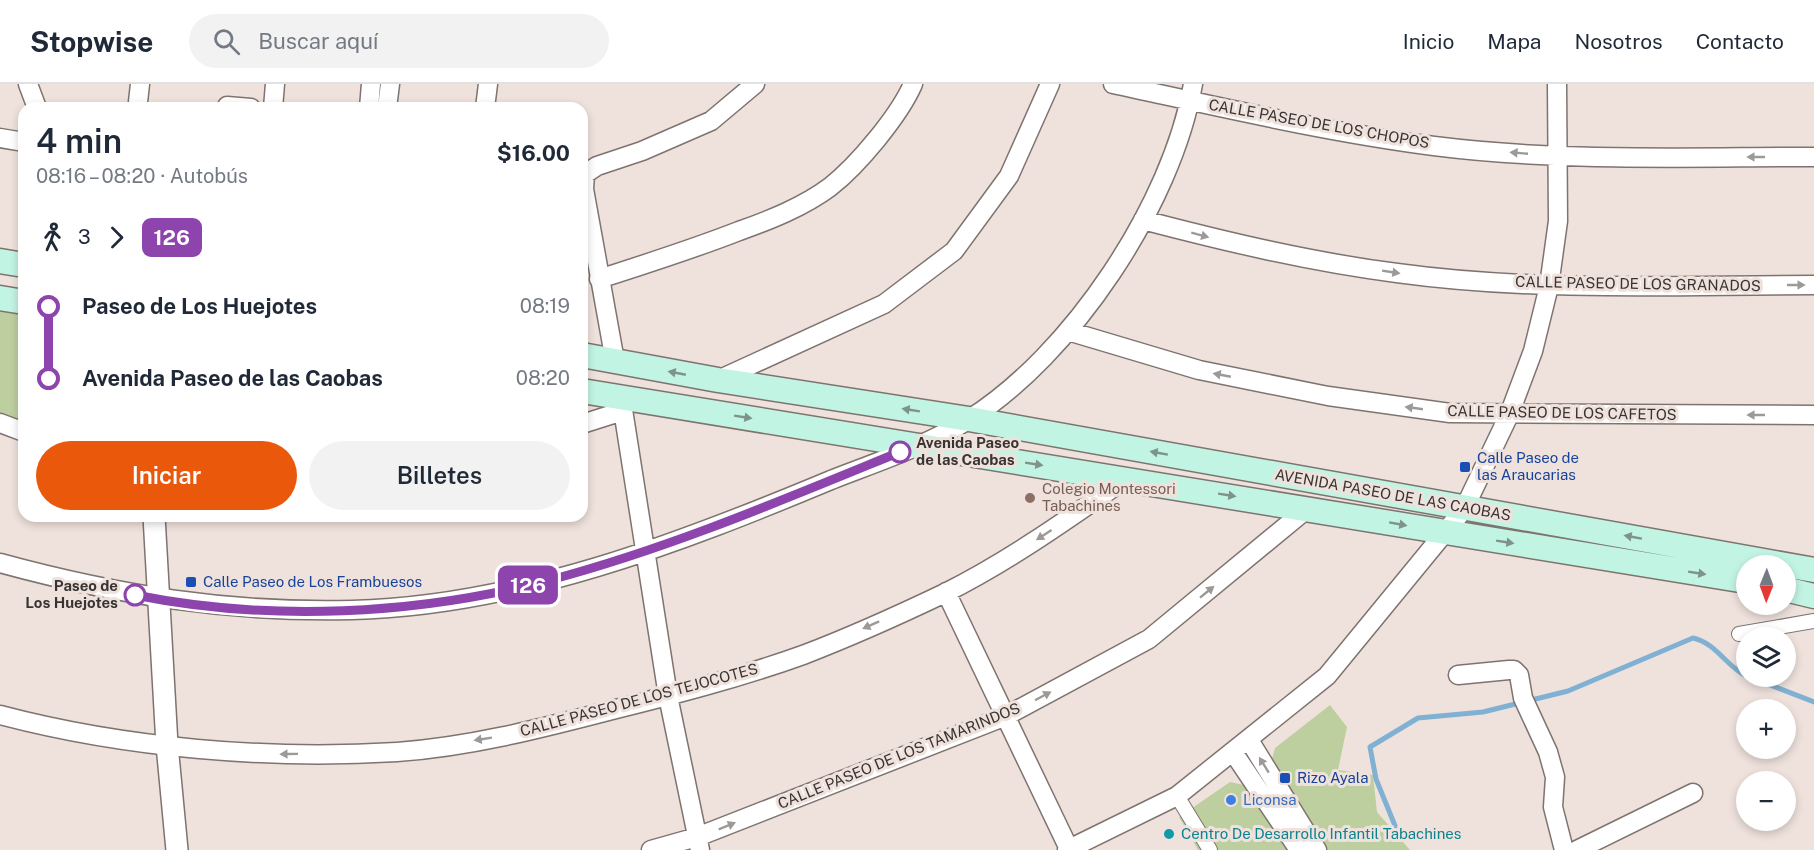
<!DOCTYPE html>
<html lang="es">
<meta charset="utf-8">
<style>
:root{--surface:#fff;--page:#f2f2f3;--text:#1f2937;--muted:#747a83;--line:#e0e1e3;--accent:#ea580c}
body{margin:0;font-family:"Public Sans",sans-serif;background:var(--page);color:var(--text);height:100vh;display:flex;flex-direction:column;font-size:22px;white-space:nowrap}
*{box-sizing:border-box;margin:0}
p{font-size:20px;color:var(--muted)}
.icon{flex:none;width:33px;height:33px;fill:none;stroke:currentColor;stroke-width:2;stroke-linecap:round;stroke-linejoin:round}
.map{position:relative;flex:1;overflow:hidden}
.sheet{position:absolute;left:18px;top:18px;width:570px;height:420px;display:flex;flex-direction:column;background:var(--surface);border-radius:18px;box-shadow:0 3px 9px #0003}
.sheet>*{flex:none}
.badge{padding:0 12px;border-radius:9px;font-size:21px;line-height:39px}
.needle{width:39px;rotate:181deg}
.tools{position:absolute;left:1736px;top:471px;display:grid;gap:12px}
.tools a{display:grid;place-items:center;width:60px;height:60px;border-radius:50%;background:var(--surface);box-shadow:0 3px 9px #0003;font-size:30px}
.map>.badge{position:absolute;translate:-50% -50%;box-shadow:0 0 0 3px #fff}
.legs{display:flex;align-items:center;gap:9px;height:66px;padding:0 18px;font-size:20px}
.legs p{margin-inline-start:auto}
.head{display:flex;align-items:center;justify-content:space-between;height:102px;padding:0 18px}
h1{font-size:33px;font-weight:600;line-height:45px}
.cta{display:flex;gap:12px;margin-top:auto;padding:12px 18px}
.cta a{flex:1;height:69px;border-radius:36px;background:var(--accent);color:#fff;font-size:24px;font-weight:600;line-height:69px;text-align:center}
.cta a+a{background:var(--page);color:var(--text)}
ul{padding:0 18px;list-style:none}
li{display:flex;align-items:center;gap:21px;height:72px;font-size:22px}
li i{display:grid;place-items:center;width:9px;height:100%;margin:0 8px;background:currentColor}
li i::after{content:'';width:15px;height:15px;margin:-8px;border:4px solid;border-radius:50%;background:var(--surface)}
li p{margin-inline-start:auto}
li:first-child i{background:linear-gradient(#0000 50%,currentColor 0)}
li:last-child i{background:linear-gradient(currentColor 50%,#0000 0)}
header{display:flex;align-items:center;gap:36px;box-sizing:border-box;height:84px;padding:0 30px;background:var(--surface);border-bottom:2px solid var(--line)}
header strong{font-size:28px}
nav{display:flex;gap:33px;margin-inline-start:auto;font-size:21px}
.search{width:420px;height:54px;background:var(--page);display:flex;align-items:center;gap:15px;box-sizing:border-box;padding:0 21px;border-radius:33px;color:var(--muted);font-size:22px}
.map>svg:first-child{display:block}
.green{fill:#becf9f}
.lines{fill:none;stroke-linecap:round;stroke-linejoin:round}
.stream{stroke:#80b1d2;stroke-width:5}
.pedestrian-casing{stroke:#7e736f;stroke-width:16}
.minor-casing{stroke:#7e736f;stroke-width:21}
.tertiary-casing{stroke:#7e736f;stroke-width:24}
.secondary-casing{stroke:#7e736f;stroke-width:27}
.pedestrian{stroke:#fff;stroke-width:14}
.minor{stroke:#fff;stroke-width:18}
.tertiary{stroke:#fff;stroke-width:21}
.secondary{stroke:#c2f4e4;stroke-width:24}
.oneway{fill:#9c9a98}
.oneway2{fill:#7e948b}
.line-1-casing{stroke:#fff;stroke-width:14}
.line-1{stroke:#8e44ad;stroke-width:9}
.stop-1-dot{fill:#fff;stroke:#8e44ad;stroke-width:3}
.transit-dot{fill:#1a4fb4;stroke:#efe2dd;stroke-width:2}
.education-dot{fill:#8d6e63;stroke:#efe2dd;stroke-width:2}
.shop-dot{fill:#3f7fe0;stroke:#efe2dd;stroke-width:2}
.culture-dot{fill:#0f9aa8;stroke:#efe2dd;stroke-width:2}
.labels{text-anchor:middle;stroke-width:6;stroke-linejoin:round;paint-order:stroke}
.street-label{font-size:15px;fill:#393432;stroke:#efe2dd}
.stop-label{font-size:15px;font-weight:bold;fill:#393432;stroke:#efe2dd;text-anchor:start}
.transit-label{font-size:15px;fill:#164399;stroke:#efe2dd;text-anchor:start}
.education-label{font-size:15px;fill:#785e54;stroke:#efe2dd;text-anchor:start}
.shop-label{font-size:15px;fill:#366cbe;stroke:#efe2dd;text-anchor:start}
.culture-label{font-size:15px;fill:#0d838f;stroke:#efe2dd;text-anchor:start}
</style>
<header>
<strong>Stopwise</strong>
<div class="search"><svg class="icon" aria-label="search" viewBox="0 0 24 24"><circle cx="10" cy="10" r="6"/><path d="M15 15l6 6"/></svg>Buscar aquí</div>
<nav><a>Inicio</a><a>Mapa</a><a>Nosotros</a><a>Contacto</a></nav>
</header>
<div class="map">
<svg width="1814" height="766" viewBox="0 0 1814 766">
<rect width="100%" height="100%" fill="#efe2dd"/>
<path class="green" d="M0,220l24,4v113l-24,-8z
M1330,621l17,22 -9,43 35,5 4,37 33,38h-83l-56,-87 4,-15z
M1230,698l14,3 44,65h-90l-19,-33z"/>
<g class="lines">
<path class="stream" d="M1747,592l67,26
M1398,749l-22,-54 -6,-32 48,-29 65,-6 85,-21 125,-53c23,5 33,28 53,38"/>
<g class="pedestrian-casing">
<path id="pedestrian" d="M1739,550l75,-13
M1177,712l33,54"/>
</g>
<g class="minor-casing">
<path id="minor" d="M28,0l9,24
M1113,0c107,23 213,48 321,62 126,16 254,11 380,11
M138,18l2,-18
M227,22l24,2
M273,24l2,-24
M369,24l2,-24
M387,24l3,-24
M485,24l3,-24
M0,54l24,4
M1143,136c84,22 168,42 254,53 138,19 278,12 417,12
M599,195c47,-15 94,-30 140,-48 31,-11 64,-24 91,-44 28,-22 69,-71 83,-103
M1068,247l131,39 129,26 122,17 364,2
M615,277l-31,-172 1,-15 12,-8 45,-15 69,-30 44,-37
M718,296l166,-76 70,-53 55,-75 41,-92
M621,313l47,299 32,154
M0,339l24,9
M582,340l41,-13
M0,479c117,32 230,50 352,47 165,-4 328,-67 479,-130 46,-18 95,-34 137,-60 104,-65 204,-216 225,-336
M946,508l123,257
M1458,591l51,-5h5l5,5 4,23 25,54 7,25 -2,30 11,43
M0,631c125,33 268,45 397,37 71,-5 142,-23 211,-41 65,-16 131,-33 195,-56 47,-18 96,-40 142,-62 64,-32 123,-74 182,-115
M1249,656l68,110
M1233,668l66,98
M651,766l46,-13 309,-121 143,-77 159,-131
M1067,766l110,-54 150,-120 137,-167 45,-94 24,-64 16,-65 9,-65 -1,-137
M1577,766l116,-57"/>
</g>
<g class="tertiary-casing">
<path id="tertiary" d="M154,432l13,229 10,105"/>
</g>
<g class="secondary-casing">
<path id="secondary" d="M0,177l24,4
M0,214l24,4
M582,271l136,25 251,39 845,151
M582,307l1164,190
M1785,505l29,7"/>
</g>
<use href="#pedestrian" class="pedestrian"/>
<use href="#minor" class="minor"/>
<use href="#tertiary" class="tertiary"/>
<use href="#secondary" class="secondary"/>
</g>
<defs><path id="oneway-solid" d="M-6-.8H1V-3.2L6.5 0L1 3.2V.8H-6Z" transform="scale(1.5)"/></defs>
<g class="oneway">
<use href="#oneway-solid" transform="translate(1519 69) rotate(-175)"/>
<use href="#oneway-solid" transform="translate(1756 73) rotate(-180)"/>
<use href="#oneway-solid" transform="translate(1200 151) rotate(15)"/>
<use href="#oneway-solid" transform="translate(1391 188) rotate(9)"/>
<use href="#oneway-solid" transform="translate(1796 201)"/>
<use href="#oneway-solid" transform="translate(1222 291) rotate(-169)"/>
<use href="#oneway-solid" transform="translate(1414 324) rotate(-172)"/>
<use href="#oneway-solid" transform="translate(1756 331) rotate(-180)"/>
<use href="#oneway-solid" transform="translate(1044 451) rotate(147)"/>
<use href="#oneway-solid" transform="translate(1207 508) rotate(-39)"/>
<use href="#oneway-solid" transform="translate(871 541) rotate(156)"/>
<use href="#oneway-solid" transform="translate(1043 612) rotate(-28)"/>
<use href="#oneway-solid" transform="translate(483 655) rotate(171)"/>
<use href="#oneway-solid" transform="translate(289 670) rotate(179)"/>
<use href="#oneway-solid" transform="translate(1264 681) rotate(-122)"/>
<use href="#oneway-solid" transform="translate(727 742) rotate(-22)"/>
</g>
<g class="oneway2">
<use href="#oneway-solid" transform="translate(677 289) rotate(-169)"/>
<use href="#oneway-solid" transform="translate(911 326) rotate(-171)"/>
<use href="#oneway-solid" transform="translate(743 333) rotate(9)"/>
<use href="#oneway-solid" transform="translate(1159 369) rotate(-170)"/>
<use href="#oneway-solid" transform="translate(1034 380) rotate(9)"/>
<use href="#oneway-solid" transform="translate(1227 411) rotate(9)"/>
<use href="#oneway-solid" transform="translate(1398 440) rotate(10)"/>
<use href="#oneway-solid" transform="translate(1633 453) rotate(-170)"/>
<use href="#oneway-solid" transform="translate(1505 458) rotate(9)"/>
<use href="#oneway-solid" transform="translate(1697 489) rotate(9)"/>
</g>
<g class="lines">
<g class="line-1-casing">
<path id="line-1" d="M135,511c134,27 283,20 415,-15 120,-32 235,-81 350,-128"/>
</g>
<use href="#line-1" class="line-1"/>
</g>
<g class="stop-1-dot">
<circle cx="900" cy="368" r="10"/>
<circle cx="135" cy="511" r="10"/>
</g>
<g class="transit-dot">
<rect x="1459" y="377" width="12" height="12" rx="3"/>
<rect x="185" y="492" width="12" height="12" rx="3"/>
<rect x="1279" y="688" width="12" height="12" rx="3"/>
</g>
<circle class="education-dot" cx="1030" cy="414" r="6"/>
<circle class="shop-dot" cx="1231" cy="716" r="6"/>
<circle class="culture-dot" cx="1169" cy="750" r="6"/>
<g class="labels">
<g class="street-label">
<text transform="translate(1319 40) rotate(10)" y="5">CALLE PASEO DE LOS CHOPOS</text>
<text transform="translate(1638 200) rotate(1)" y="5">CALLE PASEO DE LOS GRANADOS</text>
<text transform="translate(1562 329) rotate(1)" y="5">CALLE PASEO DE LOS CAFETOS</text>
<text transform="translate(1393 411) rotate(10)" y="5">AVENIDA PASEO DE LAS CAOBAS</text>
<text transform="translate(639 616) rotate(-15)" y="5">CALLE PASEO DE LOS TEJOCOTES</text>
<text transform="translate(899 672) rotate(-22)" y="5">CALLE PASEO DE LOS TAMARINDOS</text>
</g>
<g class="stop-label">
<text x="916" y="364">Avenida Paseo<tspan x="916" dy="17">de las Caobas</tspan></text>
<text x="118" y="507" text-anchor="end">Paseo de<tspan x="118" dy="17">Los Huejotes</tspan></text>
</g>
<g class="transit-label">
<text x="1477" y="379">Calle Paseo de<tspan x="1477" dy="17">las Araucarias</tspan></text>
<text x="203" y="503">Calle Paseo de Los Frambuesos</text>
<text x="1297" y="699">Rizo Ayala</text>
</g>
<g class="education-label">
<text x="1042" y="410">Colegio Montessori<tspan x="1042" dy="17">Tabachines</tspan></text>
</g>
<g class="shop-label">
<text x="1243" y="721">Liconsa</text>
</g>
<g class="culture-label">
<text x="1181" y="755">Centro De Desarrollo Infantil Tabachines</text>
</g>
</g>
</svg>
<div class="tools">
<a><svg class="needle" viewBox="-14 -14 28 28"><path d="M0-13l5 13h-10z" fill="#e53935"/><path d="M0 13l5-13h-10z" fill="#747a83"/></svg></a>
<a><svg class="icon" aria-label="layers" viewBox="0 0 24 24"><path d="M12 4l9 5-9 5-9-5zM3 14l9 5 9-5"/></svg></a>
<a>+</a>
<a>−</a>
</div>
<b class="badge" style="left:528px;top:501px;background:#8e44ad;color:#fff">126</b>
<section class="sheet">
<div class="head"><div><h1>4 min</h1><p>08:16 – 08:20 · Autobús</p></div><b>$16.00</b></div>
<div class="legs"><svg class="icon" aria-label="walk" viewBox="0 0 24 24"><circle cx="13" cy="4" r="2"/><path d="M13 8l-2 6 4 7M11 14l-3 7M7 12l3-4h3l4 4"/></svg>3<svg class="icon" aria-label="forward" viewBox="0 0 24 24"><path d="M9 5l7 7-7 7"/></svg><b class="badge" style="background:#8e44ad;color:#fff">126</b></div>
<ul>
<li><i style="color:#8e44ad"></i><b>Paseo de Los Huejotes</b><p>08:19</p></li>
<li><i style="color:#8e44ad"></i><b>Avenida Paseo de las Caobas</b><p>08:20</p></li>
</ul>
<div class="cta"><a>Iniciar</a><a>Billetes</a></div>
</section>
</div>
